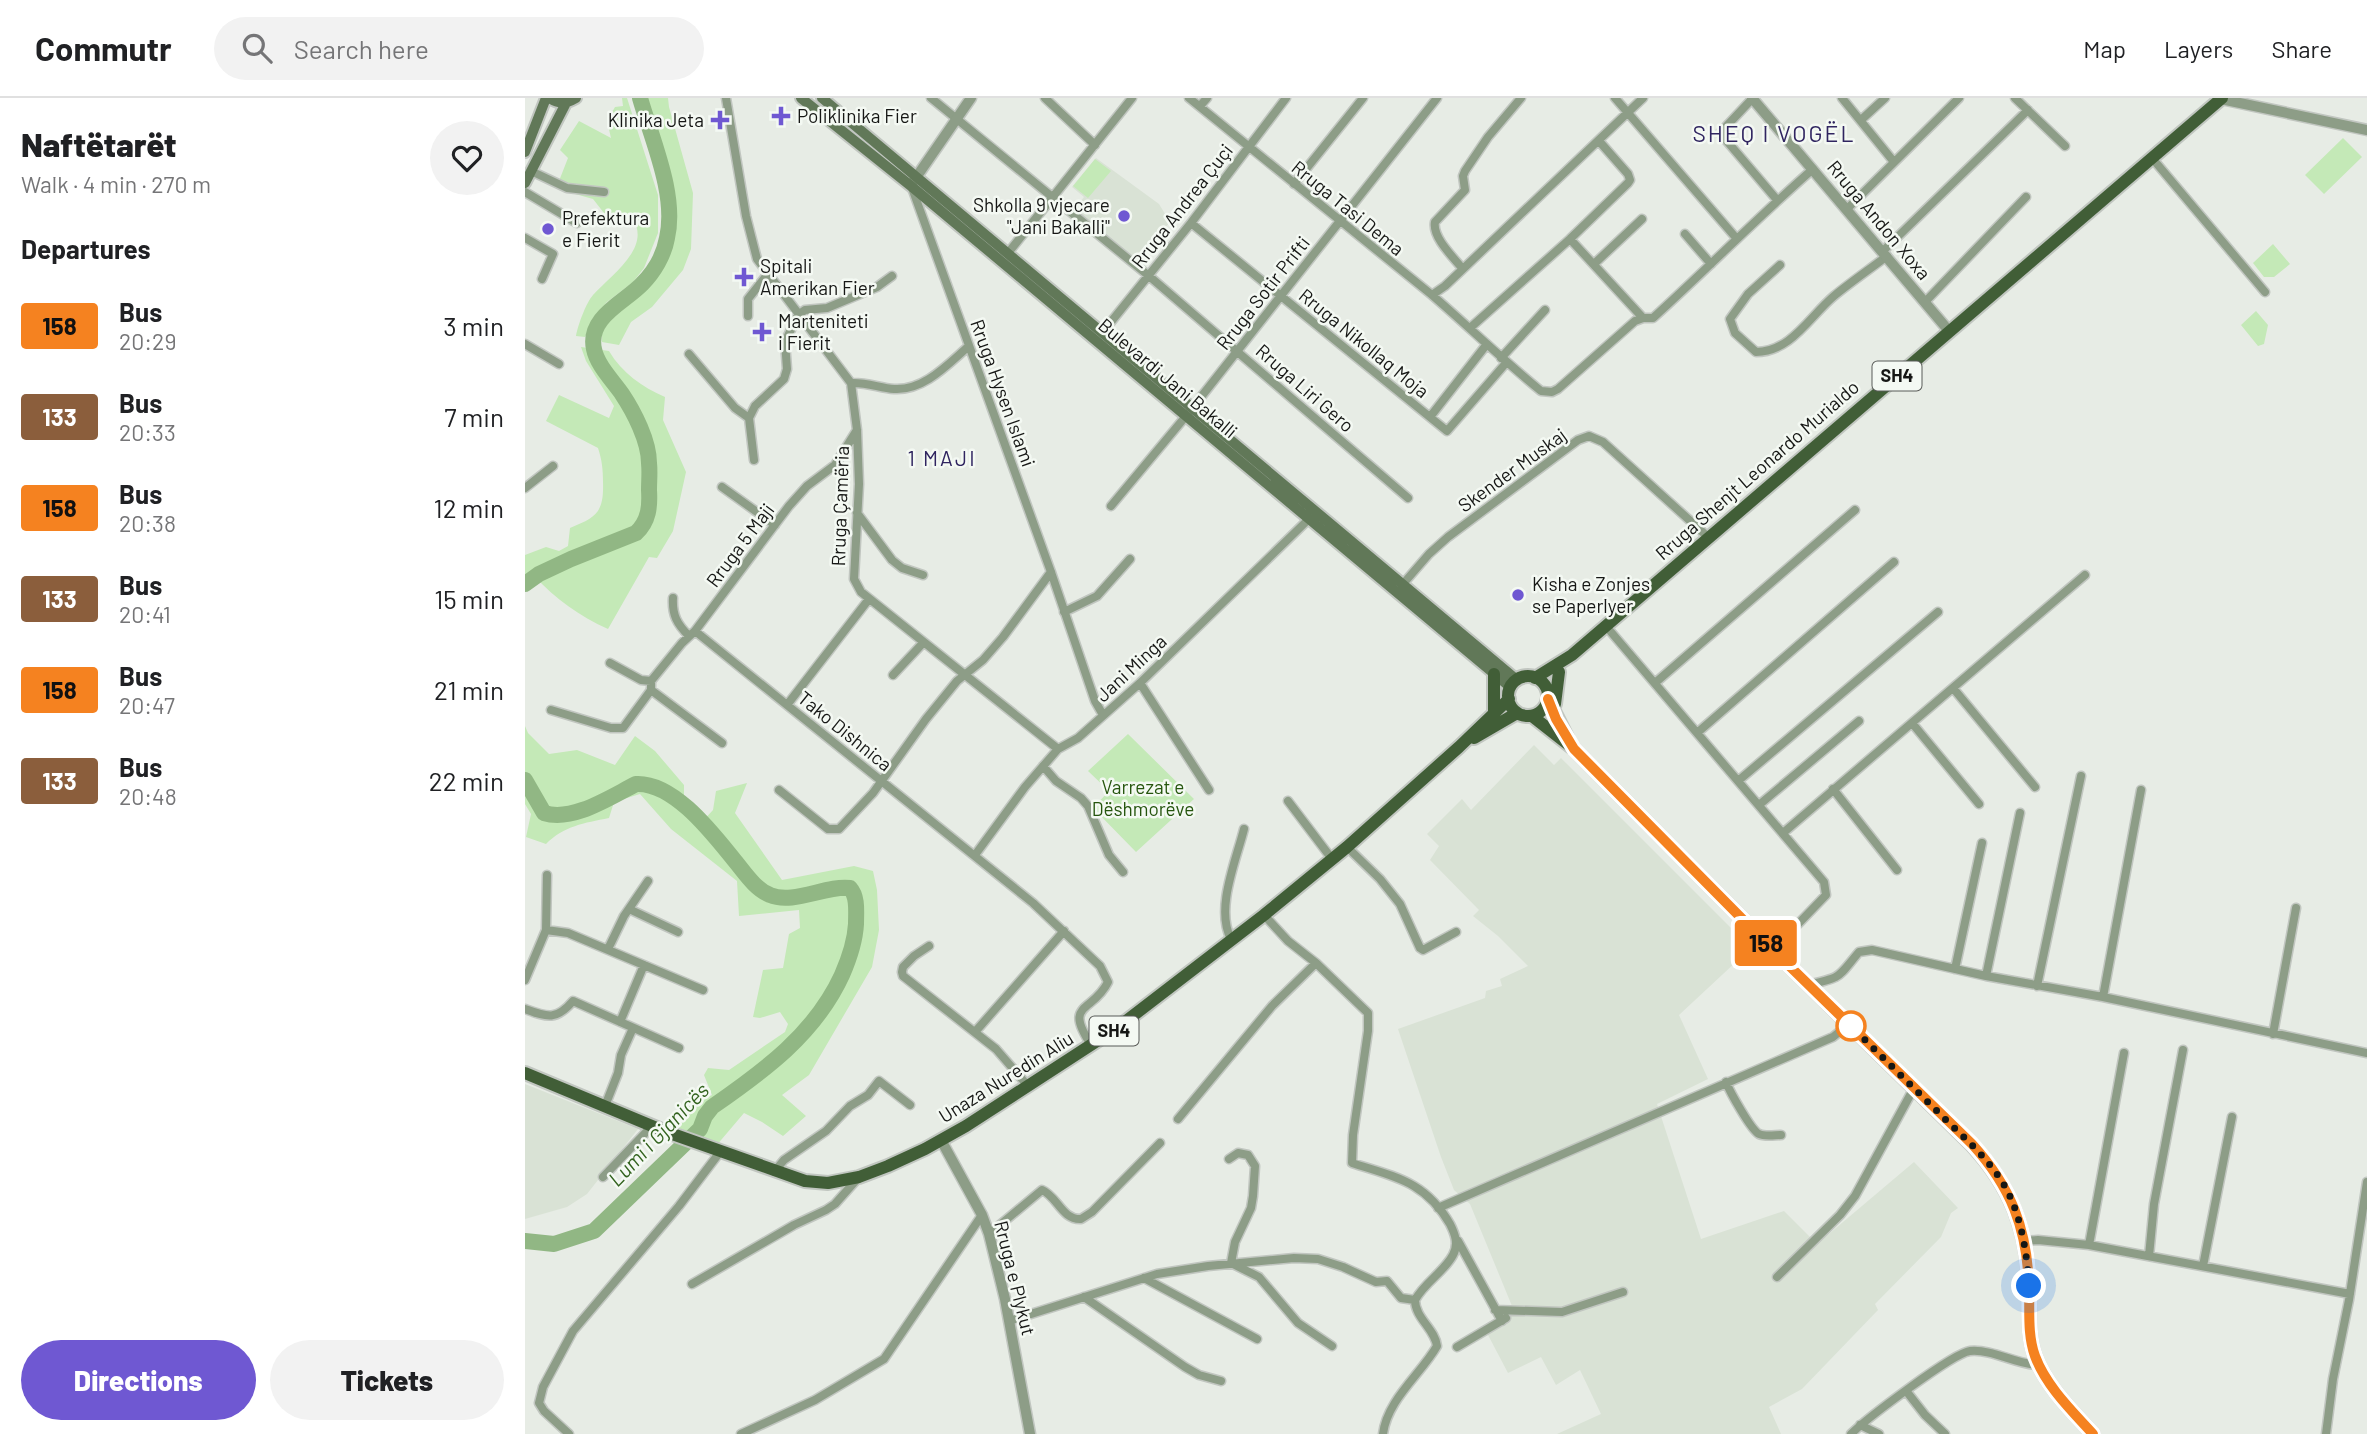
<!DOCTYPE html>
<meta charset="utf-8">
<style>
:root{--surface:#fff;--page:#f2f2f2;--text:#202124;--muted:#757577;--line:#e0e0e0;--accent:#6f58d2}
body{margin:0;font-family:Barlow,sans-serif;background:var(--page);color:var(--text);height:100vh;display:flex;flex-direction:column;font-size:26px;white-space:nowrap}
*{box-sizing:border-box;margin:0}
p{font-size:23px;color:var(--muted)}
.icon{flex:none;width:38px;height:38px;fill:none;stroke:currentColor;stroke-width:2;stroke-linecap:round;stroke-linejoin:round}
.map{position:relative;flex:1;overflow:hidden}
.panel{display:flex;flex-direction:column;background:var(--surface);width:525px}
.panel>*{flex:none}
.badge{padding:0 14px;border-radius:5px;font-size:24px;line-height:46px}
.you{position:absolute;width:35px;height:35px;margin:-18px;border:5px solid #fff;border-radius:50%;background:#1a73e8;box-shadow:0 0 0 10px #1a73e833}
.map>.badge{position:absolute;translate:-50% -50%;box-shadow:0 0 0 4px #fff}
h2{padding:0 21px;font-size:26px;line-height:63px}
.round{display:grid;place-items:center;flex:none;width:74px;height:74px;border-radius:37px;background:var(--page)}
.summary{display:flex;align-items:center;justify-content:space-between;height:119px;padding:0 21px}
h1{font-size:33px;font-weight:800;line-height:52px}
.primary-button{display:flex;gap:14px;margin-top:auto;padding:14px 21px}
.primary-button a{flex:1;height:80px;border-radius:42px;background:var(--accent);color:#fff;font-size:28px;font-weight:800;line-height:80px;text-align:center}
.primary-button a+a{background:var(--page);color:var(--text)}
ul{padding:0;list-style:none}
li{display:flex;align-items:center;gap:21px;height:91px;padding:0 21px}
li div{flex:1}
li b{display:block;font-size:26px}
li em{font-style:normal}
li .badge{min-width:77px;font-weight:700;text-align:center}
header{display:flex;align-items:center;gap:42px;box-sizing:border-box;height:98px;padding:0 35px;background:var(--surface);border-bottom:2px solid var(--line)}
header strong{font-size:33px}
nav{display:flex;gap:38px;margin-inline-start:auto;font-size:24px}
.search{width:490px;height:63px;background:var(--page);display:flex;align-items:center;gap:18px;box-sizing:border-box;padding:0 24px;border-radius:38px;color:var(--muted);font-size:26px}
main{display:flex;flex:1;min-height:0}
.map>svg:first-child{display:block}
.built{fill:#d9e2d5}
.green{fill:#c4e9b7}
.lines{fill:none;stroke-linecap:round;stroke-linejoin:round}
.river{stroke:#91b784;stroke-width:16}
.minor-casing{stroke:#c1c6c0;stroke-width:11}
.tertiary-casing{stroke:#c1c6c0;stroke-width:13}
.secondary-casing{stroke:#c1c6c0;stroke-width:14}
.primary-casing{stroke:#c1c6c0;stroke-width:16}
.minor{stroke:#8d9d87;stroke-width:8}
.tertiary{stroke:#8d9d87;stroke-width:10}
.secondary{stroke:#617858;stroke-width:10}
.primary{stroke:#415e37;stroke-width:12}
.line-casing{stroke:#fff;stroke-width:16}
.line{stroke:#f58220;stroke-width:10}
.walk{stroke:#161715;stroke-width:7;stroke-dasharray:0 12.6}
.poi-dot{fill:#6f58d2;stroke:#f4f9f3;stroke-width:2.5}
.stop-dot{fill:#fff;stroke:#f58220;stroke-width:3.5}
.labels{text-anchor:middle;stroke-width:5;stroke-linejoin:round;paint-order:stroke}
.shield{fill:#f4f9f3;stroke:#595b58;stroke-width:2}
.shield-label{font-size:18px;font-weight:bold;fill:#161715}
.poi-label{font-size:19px;fill:#161715;stroke:#f4f9f3;text-anchor:start}
.street-label{font-size:19px;fill:#161715;stroke:#f4f9f3}
.park-label{font-size:19px;fill:#25550d;stroke:#f4f9f3}
.neighbourhood-label{font-size:21px;letter-spacing:2px;fill:#302560;stroke:#f4f9f3}
.water-label{font-size:21px;font-style:italic;fill:#33631f;stroke:#f4f9f3}
.quarter-label{font-size:23px;letter-spacing:2px;fill:#302560;stroke:#f4f9f3}
</style>
<header>
<strong>Commutr</strong>
<div class="search"><svg class="icon" aria-label="search" viewBox="0 0 24 24"><circle cx="10" cy="10" r="6"/><path d="M15 15l6 6"/></svg>Search here</div>
<nav><a>Map</a><a>Layers</a><a>Share</a></nav>
</header>
<main>
<section class="panel">
<div class="summary"><div><h1>Naftëtarët</h1><p>Walk · 4 min · 270 m</p></div><a class="round"><svg class="icon" aria-label="heart" viewBox="0 0 24 24"><path d="M12 20l-8-8c-3-5 5-10 8-4 3-6 11-1 8 4z"/></svg></a></div>
<h2>Departures</h2>
<ul>
<li><span class="badge" style="background:#f58220;color:#111">158</span><div><b>Bus</b><p>20:29</p></div><em>3 min</em></li>
<li><span class="badge" style="background:#8b5e3c;color:#fff">133</span><div><b>Bus</b><p>20:33</p></div><em>7 min</em></li>
<li><span class="badge" style="background:#f58220;color:#111">158</span><div><b>Bus</b><p>20:38</p></div><em>12 min</em></li>
<li><span class="badge" style="background:#8b5e3c;color:#fff">133</span><div><b>Bus</b><p>20:41</p></div><em>15 min</em></li>
<li><span class="badge" style="background:#f58220;color:#111">158</span><div><b>Bus</b><p>20:47</p></div><em>21 min</em></li>
<li><span class="badge" style="background:#8b5e3c;color:#fff">133</span><div><b>Bus</b><p>20:48</p></div><em>22 min</em></li>
</ul>
<div class="primary-button"><a>Directions</a><a>Tickets</a></div>
</section>
<div class="map">
<svg width="1842" height="1336" viewBox="0 0 1842 1336">
<rect width="100%" height="100%" fill="#e7ece5"/>
<path class="built" d="M571,60l63,46 11,18 -34,40 -62,-52 10,-13 -12,-10z
M1009,647l20,20 7,-7 190,190 -72,67 29,64 -51,25 44,135 83,-28 33,33 97,-82 44,46 -7,5 -10,24 -66,67 3,6 -76,79 -33,18 12,27h-224l44,-20 -21,-44 -24,15 -15,-28 -33,16 -20,-38 24,-29 -42,-102 -16,-14 -13,-33 -43,-128 87,-31 1,-7 16,-5 -2,-7 28,-13 -30,-30 -25,-20 6,-6 -49,-50 9,-14 -12,-12 35,-35 9,11z
M0,986l113,45 -51,65 -20,13 -42,12z"/>
<path class="green" d="M97,0h5l31,97v38l-14,35 -11,14 -26,20 -14,16 -8,19 -9,-1c2,-11 10,-33 17,-41 17,-19 60,-48 39,-77l-28,-5 -11,-14 -32,-9 -2,-9 9,-23 -8,-8 19,-29 32,17 -4,-17 8,-14 8,-1z
M120,0h23l1,9 24,86 -2,56 -8,21 -31,37 -21,15 -12,23 -17,-3v-9l5,-9c15,-15 34,-28 47,-45 45,-59 4,-119 -9,-181z
M1818,40l19,19 -38,37 -19,-19z
M570,61l16,12 -23,27 -15,-12z
M1748,146l17,20 -16,13h-10l-11,-14z
M1731,213l12,14 -4,19 -6,2 -17,-21z
M56,249l28,4c13,22 33,36 56,46l-2,23 23,52 -13,59 -16,27 -8,-1 -41,72c-29,-13 -52,-30 -74,-53l-9,7v-28l21,-8 13,4 9,-5 2,-18c27,-11 34,-16 33,-46 0,-12 -1,-22 -5,-34l-52,-27 13,-26 50,23 5,-12 -28,-45z
M0,628l3,7 21,21 28,-4 38,15 20,-29 20,15 29,34v23l17,15 12,-13 3,-19 31,-8 -12,30 47,67 72,-14 19,5 4,19 2,40 -7,37 -63,108 -27,20 24,21 -23,20 -21,-14 -18,-9 -28,33 -43,-21 13,-17 26,-13 -8,-20 4,-7 21,2 56,-38 3,-8 -8,-12 -20,6 -7,-1 10,-47 20,-2 6,-34 11,-6 -1,-18 -60,6 -2,-35 -66,-52 -31,-35 -26,8 -5,16c-25,5 -45,8 -63,26l-20,-7 5,-23 -6,-10z
M603,636l66,65 -58,53 -43,-44 16,-17 -21,-20z"/>
<g class="lines">
<path class="river" d="M0,486l14,-10 32,-15 65,-26c13,-12 14,-27 13,-43 0,-9 1,-18 0,-27 0,-22 -15,-51 -27,-69 -9,-13 -25,-29 -28,-45 -7,-32 31,-47 48,-65 12,-12 22,-29 25,-46 10,-43 -15,-98 -27,-140
M0,682l19,33c29,9 66,-16 92,-29 38,-2 77,50 99,77 10,12 20,28 35,34 23,10 56,-10 80,-7 8,9 6,24 6,36 -1,18 -7,35 -14,51 -27,59 -78,96 -130,132l-7,9 -5,13 -106,102 -40,13 -29,-3"/>
<g class="minor-casing">
<path id="minor" d="M201,0l20,118 11,43 94,124 6,47 2,54 -5,95 7,13 197,157
M406,0l218,178 259,222
M520,0l50,47
M664,0l243,197c37,32 71,65 109,96l11,1 6,-3 77,-68 8,-3h10c54,-49 105,-101 160,-149
M1090,0l122,141
M1317,0l52,64
M1490,0l50,48
M1227,1l-32,34 57,67
M675,8l7,-8
M1336,22l24,-22
M1627,60l113,134
M6,73l36,17 37,4
M769,86l69,-86
M387,90l139,384 44,129 8,14
M0,94l52,31
M1322,111l112,-111
M666,125l256,208 59,-68
M1160,136l26,30
M0,140l28,16 -11,25
M1045,141l73,79
M1358,153l145,-141
M483,155l124,-155
M1069,166l48,-45
M1255,167l-32,29 -18,25 5,14 21,19c35,0 54,-36 78,-56 17,-14 36,-27 53,-40
M937,170c-9,-11 -30,-31 -27,-46l30,-32 -2,-14 2,-5 23,-34 33,-39
M907,197l13,-9 198,-188
M1400,204l101,-105
M223,218v-17l19,-24
M945,230l100,-89 58,-56 2,-3 -2,-6 -29,-33
M577,235l89,-110 95,-125
M0,246l34,20
M164,256l46,54 14,10 6,-12 29,-27 3,-10 -2,-27 13,-27 7,-5 22,-2 50,-21 15,-11
M976,260l44,-48
M326,285c15,-1 29,5 43,6 30,2 54,-25 75,-43
M905,319l57,-73
M224,320l5,42
M197,389l53,38
M0,390l28,-22
M586,408l75,-90 251,-318
M332,415l35,47 10,8 21,7
M878,486l26,-30 19,-17 130,-97 11,-4 14,6 105,95
M148,500c-1,17 4,26 16,38
M539,514l33,-16 33,-37
M1080,527l219,257 2,13 -53,55
M170,533l338,272 67,63 8,16c-15,31 -46,20 -16,64
M85,565l31,17 10,1
M368,577l30,-32
M615,585l69,107
M1130,585l200,-173
M1428,590l82,99
M126,592l71,53
M262,607l82,-106
M26,612l60,18h12l28,-38v-9l31,-38 13,-12 94,-125 18,-20 28,-21 22,-35
M1387,625l67,81
M1172,635l197,-171
M518,668l13,15 25,17 7,8 21,49 14,17
M1213,683l200,-169
M1308,691l64,81
M254,692l49,39h11l34,-36 53,-74 31,-38 26,-21 20,-23 48,-65
M763,703l44,58
M1234,707l100,-84
M1258,735l302,-258
M822,749l33,32 20,25 20,44 3,2 33,-18
M450,757l50,-68 33,-38 20,-11 62,-55 172,-167
M104,811l49,23
M739,817l24,26 28,22 52,50v18l-15,104 -1,28c43,14 73,18 98,61 5,10 9,20 3,31 -9,17 -28,27 -38,45 0,18 20,29 22,46 -16,28 -50,54 -54,88
M21,832l22,3 135,57
M706,841c-16,-30 5,-78 13,-110
M404,848l-15,10 -11,11 -1,5 1,4 93,73 32,37
M83,851l16,-33 24,-35
M1430,871l27,-126
M1461,878l34,-163
M0,882l21,-50 1,-55
M1283,887c35,-8 29,-7 51,-33l13,-2 114,26 117,21 264,56
M1512,888l44,-210
M1578,899l38,-207
M0,911c22,8 31,12 48,-8l106,47
M95,924l24,-57
M450,934l89,-101
M1748,936l23,-126
M1201,984c4,10 25,48 33,52 6,3 16,1 22,1
M80,1008l13,-33 3,-18 12,-27
M653,1021l94,-113 44,-43
M704,1061l9,-6 10,2 7,11 -2,30 -2,12 -16,34 -4,21 28,14 39,46 34,23
M249,1074l10,-12 42,-29 24,-25 18,-11 11,-14 31,24
M78,1079l49,-51
M913,1110l395,-171 16,-13
M464,1136l53,-44c15,6 20,30 39,29l11,-7 68,-69
M933,1143l44,80
M1499,1143l14,-1 51,5 261,49
M1564,1147l35,-192
M1624,1158l5,-52 29,-154
M1678,1168l29,-149
M1252,1179l63,-62 15,-19 59,-108
M619,1180l113,61
M167,1186l102,-59 32,-15 9,-6 24,-27
M559,1199l101,70 14,8 22,6
M970,1212l67,2 61,-20
M484,1223l148,-47 51,-8 86,-8 24,1 25,8 33,15 11,-1 14,17 14,2
M932,1249l49,-29
M1382,1294l18,23 20,19
M1335,1327l19,9
M44,1336l-25,-23 -5,-8 4,-16 30,-56 106,-125 41,-54
M216,1336l74,-34 69,-41 98,-144
M1326,1336c15,-15 102,-81 119,-83 23,-2 45,13 68,14
M1801,1336l7,-55 16,-79 18,-118"/>
</g>
<g class="tertiary-casing">
<path id="tertiary" d="M1227,0l197,233
M1696,1l146,31
M388,84l58,-84
M416,1042l41,75 7,19 16,65 25,135"/>
</g>
<g class="secondary-casing">
<path id="secondary" d="M24,0c10,6 17,6 27,0
M276,0l110,88 599,501
M297,0l695,582
M0,54l21,-54
M0,85l41,-80"/>
</g>
<g class="primary-casing">
<path id="primary" d="M983 598a20 20 0 1 1 40 0a20 20 0 1 1-40 0Z
M1010,580l37,-23 650,-557
M1023,601l19,38
M1030,606l4,-32
M969,615v-39
M1007,618l42,33 199,201 199,195c39,42 55,84 57,141 1,23 -2,48 6,70 11,30 37,55 58,78
M949,640l43,-25
M0,975l139,58 141,50 23,2 31,-6 29,-11 37,-17 41,-23 151,-98 147,-113 83,-68 112,-100 50,-48"/>
</g>
<use href="#minor" class="minor"/>
<use href="#tertiary" class="tertiary"/>
<use href="#secondary" class="secondary"/>
<use href="#primary" class="primary"/>
</g>
<g class="lines">
<g class="line-casing">
<path id="line" d="M1023,601l8,20 18,30 199,201 199,194c39,43 55,84 57,142 1,23 -2,48 6,70 11,30 37,55 58,78"/>
</g>
<use href="#line" class="line"/>
<path class="walk" d="M1326,928l-2,-2c32,32 64,63 96,95 23,22 48,44 63,73 14,29 19,62 21,94"/>
</g>
<g class="poi-dot">
<path d="M252.5 7.5h7v7h7v7h-7v7h-7v-7h-7v-7h7z"/>
<path d="M191.5 11.5h7v7h7v7h-7v7h-7v-7h-7v-7h7z"/>
<circle cx="599" cy="118" r="7"/>
<circle cx="23" cy="131" r="7"/>
<path d="M215.5 168.5h7v7h7v7h-7v7h-7v-7h-7v-7h7z"/>
<path d="M233.5 223.5h7v7h7v7h-7v7h-7v-7h-7v-7h7z"/>
<circle cx="993" cy="497" r="7"/>
</g>
<circle class="stop-dot" cx="1326" cy="928" r="14"/>
<g class="labels">
<g class="shield">
<rect x="1347.5" y="263.5" width="49" height="29" rx="5"/>
<rect x="564.5" y="918.5" width="49" height="29" rx="5"/>
</g>
<g class="shield-label">
<text x="1372" y="284">SH4</text>
<text x="589" y="939">SH4</text>
</g>
<g class="poi-label">
<text x="272" y="25">Poliklinika Fier</text>
<text x="179" y="29" text-anchor="end">Klinika Jeta</text>
<text x="585" y="114" text-anchor="end">Shkolla 9 vjecare<tspan x="585" dy="22">"Jani Bakalli"</tspan></text>
<text x="37" y="127">Prefektura<tspan x="37" dy="22">e Fierit</tspan></text>
<text x="235" y="175">Spitali<tspan x="235" dy="22">Amerikan Fier</tspan></text>
<text x="253" y="230">Marteniteti<tspan x="253" dy="22">i Fierit</tspan></text>
<text x="1007" y="493">Kisha e Zonjes<tspan x="1007" dy="22">se Paperlyer</tspan></text>
</g>
<g class="street-label">
<text transform="translate(657 108) rotate(-52)" y="7">Rruga Andrea Çuçi</text>
<text transform="translate(823 110) rotate(39)" y="7">Rruga Tasi Dema</text>
<text transform="translate(1354 122) rotate(50)" y="7">Rruga Andon Xoxa</text>
<text transform="translate(738 195) rotate(-52)" y="7">Rruga Sotir Prifti</text>
<text transform="translate(839 245) rotate(39)" y="7">Rruga Nikollaq Moja</text>
<text transform="translate(643 280) rotate(40)" y="7">Bulevardi Jani Bakalli</text>
<text transform="translate(780 290) rotate(41)" y="7">Rruga Liri Gero</text>
<text transform="translate(478 295) rotate(70)" y="7">Rruga Hysen Islami</text>
<text transform="translate(987 372) rotate(-36)" y="7">Skender Muskaj</text>
<text transform="translate(1232 372) rotate(-41)" y="7">Rruga Shenjt Leonardo Murialdo</text>
<text transform="translate(315 408) rotate(-88)" y="7">Rruga Çamëria</text>
<text transform="translate(215 447) rotate(-53)" y="7">Rruga 5 Maji</text>
<text transform="translate(606 570) rotate(-43)" y="7">Jani Minga</text>
<text transform="translate(320 633) rotate(39)" y="7">Tako Dishnica</text>
<text transform="translate(481 979) rotate(-32)" y="7">Unaza Nuredin Aliu</text>
<text transform="translate(490 1180) rotate(76)" y="7">Rruga e Plykut</text>
</g>
<g class="park-label">
<text x="618" y="696">Varrezat e<tspan x="618" dy="22">Dëshmorëve</tspan></text>
</g>
<g class="neighbourhood-label">
<text x="417" y="368">1 MAJI</text>
</g>
<g class="water-label">
<text transform="translate(134 1037) rotate(-46)" y="7">Lumi i Gjanicës</text>
</g>
<g class="quarter-label">
<text x="1249" y="44">SHEQ I VOGËL</text>
</g>
</g>
</svg>
<div class="you" style="left:1504px;top:1188px"></div>
<b class="badge" style="left:1241px;top:845px;background:#f58220;color:#111">158</b>
</div>
</main>
